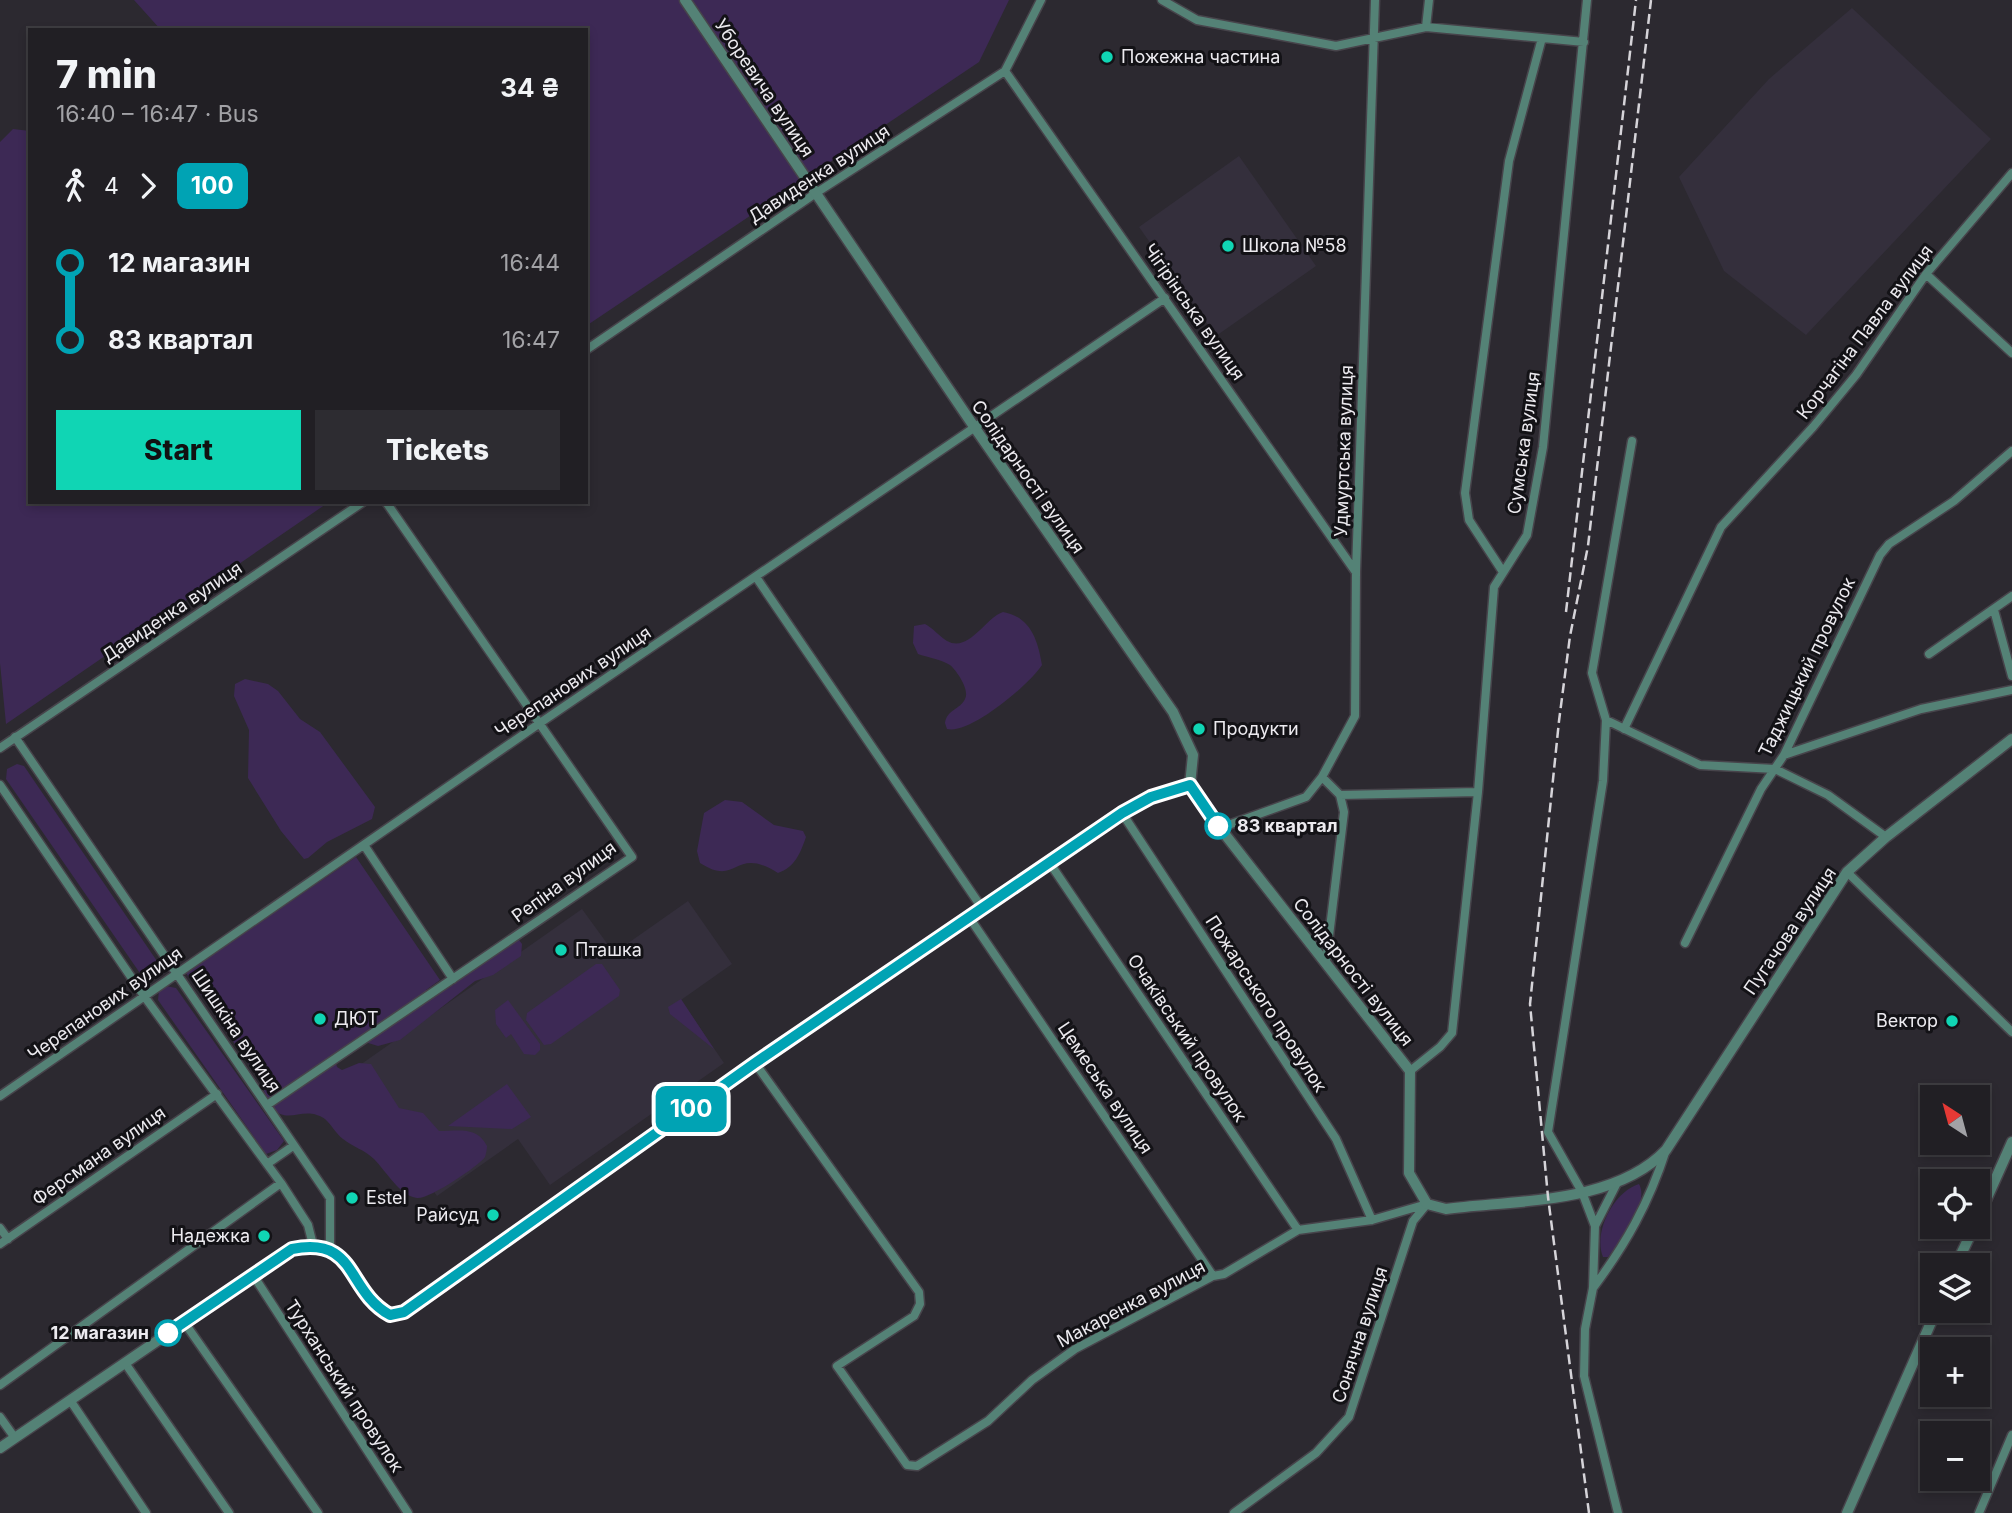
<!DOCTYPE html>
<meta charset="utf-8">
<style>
:root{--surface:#211f24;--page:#2d2c31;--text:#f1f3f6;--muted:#a2a2a6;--line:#3e3d41;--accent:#10d5b4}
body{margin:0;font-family:Inter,sans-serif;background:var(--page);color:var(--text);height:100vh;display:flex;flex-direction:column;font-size:26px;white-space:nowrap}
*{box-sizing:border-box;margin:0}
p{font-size:23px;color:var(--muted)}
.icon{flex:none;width:38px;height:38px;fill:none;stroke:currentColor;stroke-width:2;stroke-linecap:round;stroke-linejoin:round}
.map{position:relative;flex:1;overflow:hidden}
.panel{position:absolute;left:28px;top:28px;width:560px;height:476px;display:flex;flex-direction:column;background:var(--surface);border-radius:0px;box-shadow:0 4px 10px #0003,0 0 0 2px var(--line)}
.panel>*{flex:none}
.badge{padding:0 14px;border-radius:10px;font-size:24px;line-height:46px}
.needle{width:46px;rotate:324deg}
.controls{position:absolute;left:1920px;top:1085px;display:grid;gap:14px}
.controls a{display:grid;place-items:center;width:70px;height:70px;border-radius:0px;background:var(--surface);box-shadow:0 4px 10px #0003,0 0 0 2px var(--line);font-size:35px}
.map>.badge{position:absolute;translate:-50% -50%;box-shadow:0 0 0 4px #fff}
.legs{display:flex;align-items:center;gap:10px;height:77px;padding:0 28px;font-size:23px}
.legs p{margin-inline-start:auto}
.head{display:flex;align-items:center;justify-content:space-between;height:119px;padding:0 28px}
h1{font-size:38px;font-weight:800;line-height:52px}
.primary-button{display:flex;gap:14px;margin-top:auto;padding:14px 28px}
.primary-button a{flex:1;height:80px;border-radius:0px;background:var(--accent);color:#111;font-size:28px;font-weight:800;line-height:80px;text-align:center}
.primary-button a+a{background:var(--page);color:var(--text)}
ul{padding:0 28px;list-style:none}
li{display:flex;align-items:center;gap:24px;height:77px;font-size:26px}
li i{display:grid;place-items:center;width:10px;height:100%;margin:0 9px;background:currentColor}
li i::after{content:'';width:18px;height:18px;margin:-9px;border:5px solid;border-radius:50%;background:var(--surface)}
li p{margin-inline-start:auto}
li:first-child i{background:linear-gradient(#0000 50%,currentColor 0)}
li:last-child i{background:linear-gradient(currentColor 50%,#0000 0)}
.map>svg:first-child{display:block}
.built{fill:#342f3c}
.green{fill:#3d2955}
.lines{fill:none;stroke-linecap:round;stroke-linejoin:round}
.minor-casing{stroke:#47444b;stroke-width:11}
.tertiary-casing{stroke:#47444b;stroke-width:13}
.minor{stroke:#548276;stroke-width:8}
.tertiary{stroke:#548276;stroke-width:10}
.rail{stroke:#d6d4d9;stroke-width:2.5;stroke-dasharray:10 5;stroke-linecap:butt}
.line-1-casing{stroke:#fff;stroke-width:16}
.line-1{stroke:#00a3b4;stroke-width:10}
.poi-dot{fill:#10d5b4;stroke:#131216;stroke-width:2.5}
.stop-1-dot{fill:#fff;stroke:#00a3b4;stroke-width:3.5}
.labels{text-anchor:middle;stroke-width:6;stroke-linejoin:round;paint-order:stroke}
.poi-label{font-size:18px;fill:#eceaef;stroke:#131216;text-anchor:start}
.street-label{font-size:18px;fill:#eceaef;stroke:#131216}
.stop-label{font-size:18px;font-weight:bold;fill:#eceaef;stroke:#131216;text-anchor:start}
</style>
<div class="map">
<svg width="2012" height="1513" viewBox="0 0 2012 1513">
<rect width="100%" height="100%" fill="#2c2930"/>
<path class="built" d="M1852,8l139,131 -185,196 -82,-64 -45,-94 90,-98z
M1239,156l77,110 -100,70 -77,-109z
M688,901l44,63 -51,36 43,63 -174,122 -32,-46 -81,57 -87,-124 232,-163 32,44z"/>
<path class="green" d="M134,0h875l-30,62 -393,264v-296h-425z
M13,129l17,2v371h299l-323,222 -6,-61v-521z
M1003,612c28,5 35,29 39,53 -12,19 -72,70 -95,64l-2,-6c2,-14 15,-13 20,-24 5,-9 -8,-28 -15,-34 -8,-5 -23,-8 -32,-11l-5,-11 1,-17 11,-2c8,4 14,12 22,17 22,12 38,-23 56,-29z
M245,679l23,5 10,7 22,28 20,13 55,75 -3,12 -45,23 -19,16 -4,1 -23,-28 -33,-53 1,-48 -15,-34 1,-12z
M17,764l7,2 137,201 -7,9 -10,3 -138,-200 1,-10z
M725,800l17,2 32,23 29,6 3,6c-6,17 -11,30 -28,36 -45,-28 -39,15 -78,-10l-3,-12 7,-38z
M356,857l84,123 -14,10c39,12 53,-57 93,-50l3,4 -1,12 -28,19 -18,6 -75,59 -22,6 -23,-7 -21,16 3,12 5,3 17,-7 12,1 28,44 24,5 16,18c20,0 38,-5 48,15 0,4 -1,7 -2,11 -6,9 -57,43 -68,41 -17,-2 -31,-27 -43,-39 -9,-9 -21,-12 -31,-20 -7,-5 -11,-14 -18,-20 -27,-19 -46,22 -64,-37l-75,-109z
M596,964h6l18,26 -1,6 -68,48 -7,1 -18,-25 1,-7z
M166,986l10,2 108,153 -7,9 -11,4 -108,-154 1,-10z
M681,999l33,50 -44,-35 -2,-7z
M508,1000l32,44v6l-5,5 -11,-1 -13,-20 -5,4 -10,-14 -1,-14z
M507,1084l24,33 -19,12 -64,-3z
M1639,1184c11,20 -19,57 -31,73h-5c-10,-24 10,-65 36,-73z"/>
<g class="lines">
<g class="minor-casing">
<path id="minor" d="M1162,0l35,20 139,26 90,-19 158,15
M1426,27l3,-27
M1005,71l350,500
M1926,274l86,79
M586,350l230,-157 189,-122 36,-71
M1503,572l-34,-52 -4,-27 44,-332 33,-123
M756,577l226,331
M1994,610l18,66
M1929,654l83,-58
M1606,720l94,45 75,4 53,26 58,42
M1624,729l97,-202 92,-100 43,-52 70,-101 86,-101
M15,737l315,461v50
M0,748l363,-246
M1784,755l137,-46 91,-19
M1322,777l18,18 4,17 -18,149
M0,785l144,211 137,187 27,42 5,20
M1340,795l138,-3
M1122,813l214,326 36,81
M1220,828l86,-31 16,-20 33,-61 1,-144 19,-572
M364,845l89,134
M1049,862l249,368
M1847,872l165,160
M969,917l244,359
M1685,943l76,-154 23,-34 96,-200 9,-11 65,-43 58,-50
M755,1063l164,229 1,12 -6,12 -77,50 70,99 10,1 71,-45 44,-41 43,-31 138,-73 11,-2 74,-44 74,-10 55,-16
M1410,1071l30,-24 12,-14 26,-241 16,-205 33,-52 16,-88 44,-447
M0,1096l540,-373 625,-425
M267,1105l365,-248 -246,-355
M267,1164l26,-18
M1595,1226l21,-41
M0,1228l8,11
M0,1244l217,-150
M253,1275l155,238
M1593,1288c33,-44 56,-85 73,-138
M184,1322l134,191
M125,1363l104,150
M0,1385l281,-202
M70,1400l76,113
M0,1417l15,21
M1234,1513l82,-60 33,-36 64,-196 14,-17
M1618,1513l-34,-137 1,-47 8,-41 2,-62 -13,-34 -34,-60 55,-351 3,-61 -14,-47 40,-232
M1979,1513l33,-78"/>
</g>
<g class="tertiary-casing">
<path id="tertiary" d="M685,0l290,428 198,284 20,43 -3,30
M1978,1218l34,-76
M1956,1265l18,-38
M0,1448l292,-199c66,-13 54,41 98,66l14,-3 351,-249 367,-250 29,-16 39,-12 30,43 190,243 -1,102 18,31 19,5c70,-9 169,-5 220,-59l181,-278 39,-35 126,-98
M1847,1513l89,-202"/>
</g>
<use href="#minor" class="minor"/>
<use href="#tertiary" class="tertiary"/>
<path class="rail" d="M1566,612l70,-612
M1589,1513l-41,-316 -18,-193 29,-283 11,-85 18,-90 63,-546"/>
</g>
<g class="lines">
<g class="line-1-casing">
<path id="line-1" d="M168,1333l124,-84c66,-13 53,41 98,66l14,-3 351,-249 367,-250 29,-16 39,-12 28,41"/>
</g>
<use href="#line-1" class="line-1"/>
</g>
<g class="poi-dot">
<circle cx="1107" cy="57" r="7"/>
<circle cx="1228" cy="246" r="7"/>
<circle cx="1199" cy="729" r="7"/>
<circle cx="561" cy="950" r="7"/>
<circle cx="320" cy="1019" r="7"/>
<circle cx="1952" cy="1021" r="7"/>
<circle cx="352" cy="1198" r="7"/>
<circle cx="493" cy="1215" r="7"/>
<circle cx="264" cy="1236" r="7"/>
</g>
<g class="stop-1-dot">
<circle cx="1218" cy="826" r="12"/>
<circle cx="168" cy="1333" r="12"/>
</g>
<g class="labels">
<g class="poi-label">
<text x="1121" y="63">Пожежна частина</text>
<text x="1242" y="252">Школа №58</text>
<text x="1213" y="735">Продукти</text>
<text x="575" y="956">Пташка</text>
<text x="334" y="1025">ДЮТ</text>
<text x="1938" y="1027" text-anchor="end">Вектор</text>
<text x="366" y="1204">Estel</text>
<text x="479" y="1221" text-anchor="end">Райсуд</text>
<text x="250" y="1242" text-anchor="end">Надежка</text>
</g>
<g class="street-label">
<text transform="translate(764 88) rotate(56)" y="6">Уборевича вулиця</text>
<text transform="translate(819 174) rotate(-33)" y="6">Давиденка вулиця</text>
<text transform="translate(1194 312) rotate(55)" y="6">Чiгiрiнська вулиця</text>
<text transform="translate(1865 332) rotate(-53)" y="6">Корчагіна Павла вулиця</text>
<text transform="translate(1524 443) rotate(-82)" y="6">Сумська вулиця</text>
<text transform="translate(1344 451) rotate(-88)" y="6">Удмуртська вулиця</text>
<text transform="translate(1028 477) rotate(55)" y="6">Солідарності вулиця</text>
<text transform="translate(172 612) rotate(-34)" y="6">Давиденка вулиця</text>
<text transform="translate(1807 667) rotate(-64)" y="6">Таджицький провулок</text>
<text transform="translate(573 682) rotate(-34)" y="6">Черепанових вулиця</text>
<text transform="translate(564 882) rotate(-36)" y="6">Репiна вулиця</text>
<text transform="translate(1790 931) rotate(-56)" y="6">Пугачова вулиця</text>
<text transform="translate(1353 972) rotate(52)" y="6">Солідарності вулиця</text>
<text transform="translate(105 1004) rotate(-35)" y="6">Черепанових вулиця</text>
<text transform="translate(1266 1004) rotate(57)" y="6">Пожарського провулок</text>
<text transform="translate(236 1031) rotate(56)" y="6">Шишкiна вулиця</text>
<text transform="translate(1187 1038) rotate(56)" y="6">Очакiвський провулок</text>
<text transform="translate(1105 1088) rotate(56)" y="6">Цемеська вулиця</text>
<text transform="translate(99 1156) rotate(-35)" y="6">Ферсмана вулиця</text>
<text transform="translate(1131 1304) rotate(-28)" y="6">Макаренка вулиця</text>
<text transform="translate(1360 1335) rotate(-72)" y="6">Сонячна вулиця</text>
<text transform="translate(344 1386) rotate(57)" y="6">Турханський провулок</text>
</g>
<g class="stop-label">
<text x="1237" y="832">83 квартал</text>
<text x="149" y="1339" text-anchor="end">12 магазин</text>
</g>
</g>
</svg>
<div class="controls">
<a><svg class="needle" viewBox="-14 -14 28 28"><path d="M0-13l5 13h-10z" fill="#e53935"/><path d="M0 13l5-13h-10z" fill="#a2a2a6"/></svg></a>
<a><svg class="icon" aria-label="locate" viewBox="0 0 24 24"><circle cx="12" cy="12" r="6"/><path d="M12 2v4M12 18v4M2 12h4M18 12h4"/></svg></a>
<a><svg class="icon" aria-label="layers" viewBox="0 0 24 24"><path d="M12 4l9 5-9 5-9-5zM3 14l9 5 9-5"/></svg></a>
<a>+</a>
<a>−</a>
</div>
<b class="badge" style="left:691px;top:1109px;background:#00a3b4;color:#fff">100</b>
<section class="panel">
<div class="head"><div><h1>7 min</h1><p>16:40 – 16:47 · Bus</p></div><b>34 ₴</b></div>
<div class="legs"><svg class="icon" aria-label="walk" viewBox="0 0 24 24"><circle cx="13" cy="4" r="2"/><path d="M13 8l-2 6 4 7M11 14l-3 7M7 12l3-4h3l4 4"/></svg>4<svg class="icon" aria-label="forward" viewBox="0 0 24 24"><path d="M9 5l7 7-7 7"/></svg><b class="badge" style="background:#00a3b4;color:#fff">100</b></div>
<ul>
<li><i style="color:#00a3b4"></i><b>12 магазин</b><p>16:44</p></li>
<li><i style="color:#00a3b4"></i><b>83 квартал</b><p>16:47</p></li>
</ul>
<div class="primary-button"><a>Start</a><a>Tickets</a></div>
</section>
</div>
